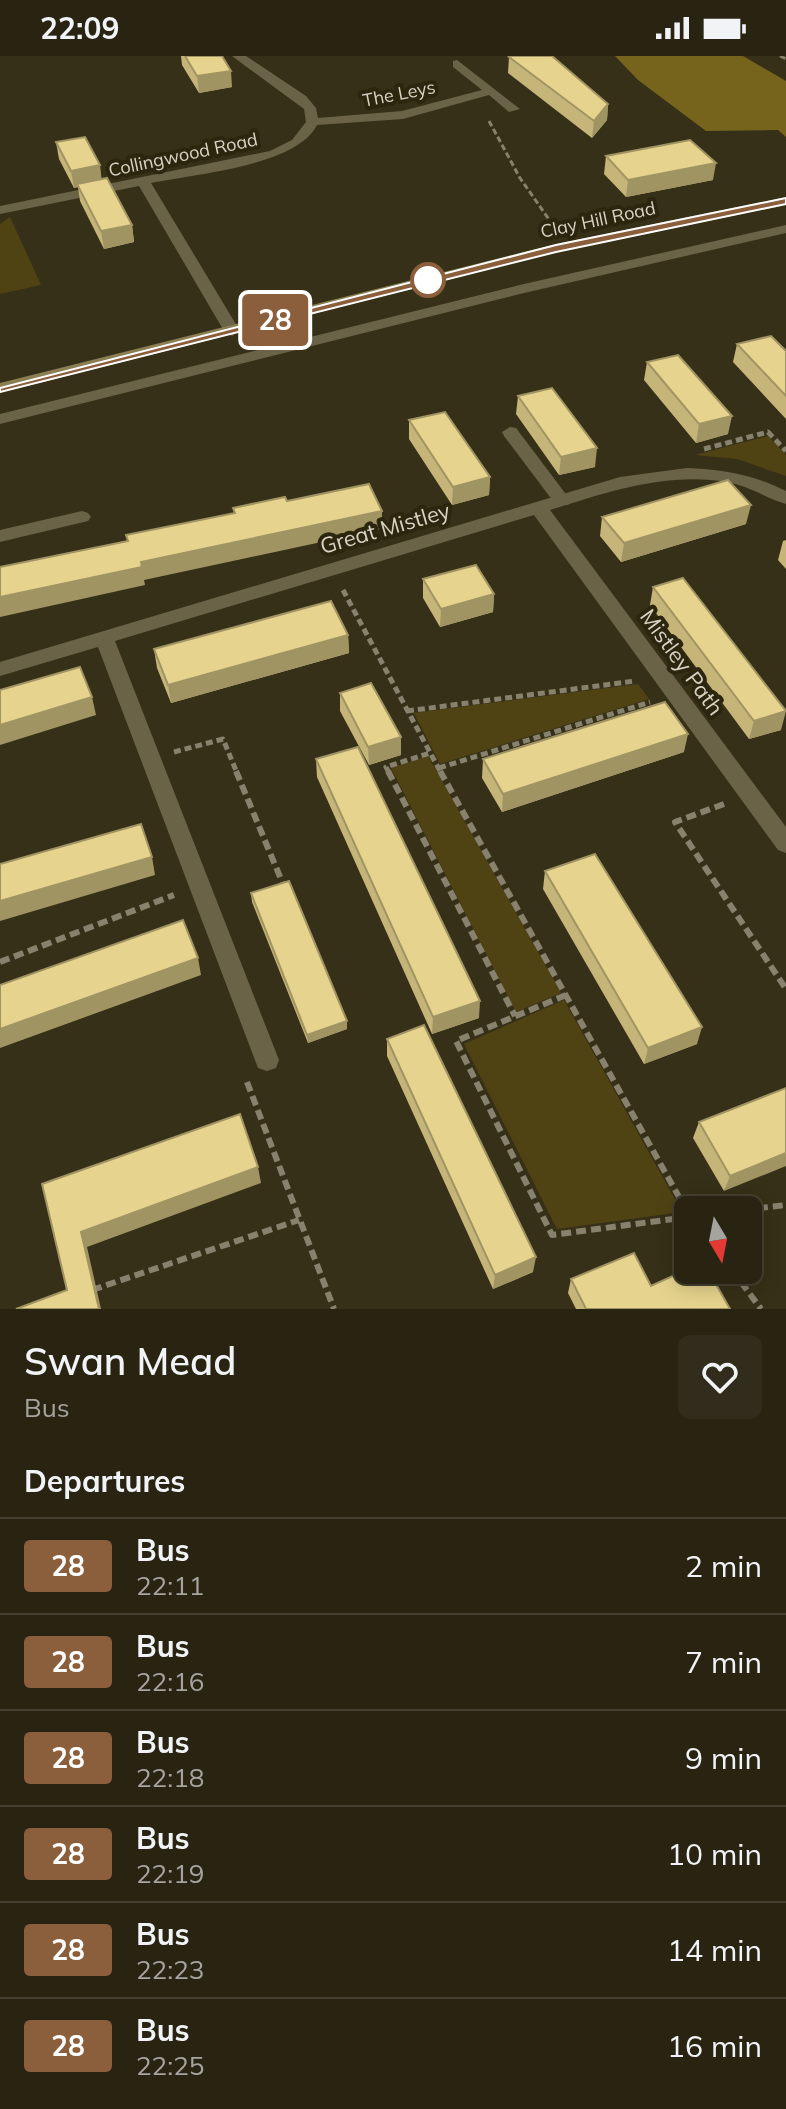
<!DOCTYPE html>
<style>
:root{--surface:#292412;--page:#312c1b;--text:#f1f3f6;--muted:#a5a49f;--line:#454132}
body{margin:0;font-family:Mulish,sans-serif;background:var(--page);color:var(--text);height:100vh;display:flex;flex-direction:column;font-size:30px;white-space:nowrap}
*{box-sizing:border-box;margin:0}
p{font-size:26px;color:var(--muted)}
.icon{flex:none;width:44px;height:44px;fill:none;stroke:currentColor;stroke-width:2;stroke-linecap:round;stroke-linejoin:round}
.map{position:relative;height:1253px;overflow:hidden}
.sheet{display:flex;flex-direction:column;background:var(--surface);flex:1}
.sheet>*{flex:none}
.badge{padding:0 16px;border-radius:6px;font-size:28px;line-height:52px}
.needle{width:52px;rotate:170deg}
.controls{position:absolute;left:674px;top:1140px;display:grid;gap:16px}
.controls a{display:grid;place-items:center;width:88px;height:88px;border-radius:12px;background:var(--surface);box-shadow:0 4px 20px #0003,0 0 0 2px var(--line);font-size:40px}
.map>.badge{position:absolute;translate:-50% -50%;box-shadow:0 0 0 4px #fff}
h2{padding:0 24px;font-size:30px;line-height:72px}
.round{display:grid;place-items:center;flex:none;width:84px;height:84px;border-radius:12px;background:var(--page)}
.summary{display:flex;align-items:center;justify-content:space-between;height:136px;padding:0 24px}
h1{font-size:38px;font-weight:600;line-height:60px}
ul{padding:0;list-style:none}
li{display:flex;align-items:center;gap:24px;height:96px;padding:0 24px;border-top:2px solid var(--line)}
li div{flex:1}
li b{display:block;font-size:30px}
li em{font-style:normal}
li .badge{min-width:88px;font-weight:700;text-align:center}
.status{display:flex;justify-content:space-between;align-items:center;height:56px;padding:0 40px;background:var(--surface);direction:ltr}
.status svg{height:22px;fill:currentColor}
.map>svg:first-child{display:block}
.green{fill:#504313}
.forest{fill:#76641c}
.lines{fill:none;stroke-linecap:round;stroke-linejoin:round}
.path-far2{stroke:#87816e;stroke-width:3;stroke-dasharray:6 3;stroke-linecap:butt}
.path-far1{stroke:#87816e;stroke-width:5;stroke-dasharray:7 4;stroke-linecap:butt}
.path{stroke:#87816e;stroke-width:6;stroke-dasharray:10 5;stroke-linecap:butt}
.lane{fill:#6a6348;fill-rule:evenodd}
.street{fill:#6a6348;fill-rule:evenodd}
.secondary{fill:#8a7e53;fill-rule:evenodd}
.wall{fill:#c6b579}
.shaded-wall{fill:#a19463}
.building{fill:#e6d38d;stroke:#a19463;stroke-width:2}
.line{fill:#8b5e3c;stroke:#fff;stroke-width:2}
.stop-dot{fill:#fff;stroke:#8b5e3c;stroke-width:4}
.labels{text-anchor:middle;stroke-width:8;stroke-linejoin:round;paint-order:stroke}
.far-street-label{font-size:18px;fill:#d7d3c5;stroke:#2d260e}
.street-label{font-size:22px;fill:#d7d3c5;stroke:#2d260e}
</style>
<div class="status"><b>22:09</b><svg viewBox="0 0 49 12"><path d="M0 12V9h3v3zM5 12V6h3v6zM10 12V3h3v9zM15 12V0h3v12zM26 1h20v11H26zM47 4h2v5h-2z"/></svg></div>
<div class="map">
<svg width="786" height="1253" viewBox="0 0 786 1253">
<rect width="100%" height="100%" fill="#373018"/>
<path class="green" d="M10,161l31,68 -41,9v-70z
M768,380l18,19v21l-49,-17 -42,-4z
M638,628l11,15 -209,65 -26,-51z
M428,700l133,237 -45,19 -125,-244z
M564,944l118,212 -125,17 -93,-185z"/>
<path class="forest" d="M615,0h128l43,25v56l-8,-7 -72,1 -68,-51z"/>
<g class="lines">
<path class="path-far2" d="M780,0l6,3
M489,65l31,57 35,50"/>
<path class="path-far1" d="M704,393l64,-17 18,19
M343,534l98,183
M407,655l228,-30
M174,696l49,-13 14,34
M439,712l211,-66
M389,717l-3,-6 44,-14"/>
<path class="path" d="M236,715l47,113
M388,715l127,245
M440,715l248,442
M724,748l-49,18 111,167
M0,906l174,-67
M566,939l-110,46 96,194 136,-18
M247,1026l87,227
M743,1154l43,-5
M732,1214l29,39
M92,1234l207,-70"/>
<path class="lane" d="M510,371l6,1 52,69 3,4 -3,4h-12l-52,-69 -2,-4z"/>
<path class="street" d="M232,0h14l60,40 10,12 2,10 84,-7 80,-21 -29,-23v-6l4,-1 63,49 -11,3 -20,-17 -86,24 -86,6c-20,41 -123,49 -166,58l89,148 -8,5 -8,-5 -85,-145 -139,28v-8l270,-55 22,-11 14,-18 -2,-13z
M786,169v8l-262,60 -524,131v-10l524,-130z
M687,412c35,1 68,7 99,23v13c-20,-6 -37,-18 -59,-22 -61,-10 -119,10 -177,28l236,317v26l-8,-3 -244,-335 -419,126 164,419 -3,8 -9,3 -9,-3 -160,-421 -98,29v-14l620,-185z
M82,455l6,2 3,4 -3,4 -88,21v-12z"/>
<path class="secondary" d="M786,141v8l-230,47 -556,141v-10l556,-139z"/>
</g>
<path class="wall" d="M181,0h41l10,31 -33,6 -17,-28z
M509,1l99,47 -1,16 -15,18 -84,-65z
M56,86l46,37 30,46 2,17 -30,7 -24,-48 -2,-14 -4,1 -15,-29z
M606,100l107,24 -87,17 -22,-23z
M737,288l49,7v68l-53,-57z
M647,306l81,72 -32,9 -52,-63z
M518,340l77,71 -36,8 -43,-61z
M409,364l81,57 -1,18 -37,10 -43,-66z
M602,461l144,7 -125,38 -21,-26z
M786,484v29l-8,-9 5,-19z
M423,523l71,15 -1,18 -53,15 -17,-29z
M653,531l128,143 -32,9 -99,-134z
M348,579l1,18 -178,50 -14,-35 -3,-19z
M340,637l61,44v18l-32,10 -29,-54z
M684,696l-182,60 -20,-34 1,-19z
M316,703l163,259 -47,16 -115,-257z
M545,815l152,173 -53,20 -101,-175z
M251,837l96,136 -39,14 -56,-141z
M387,983l146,233 -40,17 -106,-233z
M786,1032l-62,103 -31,-53 6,-16z
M571,1223l80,7 79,23h-154l-8,-16z"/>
<path class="shaded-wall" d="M231,15l1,16 -33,6 -2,-17z
M608,48l-1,16 -15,18 2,-17z
M716,107l-3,17 -87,17 2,-17z
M100,109l2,17 -25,2 1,3 -4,1 -3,-17z
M132,169l2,17 -30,7 -3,-18z
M732,360l-4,18 -32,9 3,-19z
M597,392l-2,19 -36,8 2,-18z
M490,421l-1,18 -37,10 1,-18z
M751,449l-5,19 -125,38 3,-19z
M382,455v18l-238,51 1,5 -145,32v-20l141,-35z
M494,538l-1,18 -53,15 1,-18z
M348,579l1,18 -178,50 -3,-18z
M92,641l4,18 -96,30v-20z
M786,655l-5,19 -32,9 5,-18z
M688,678l-4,18 -182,60 1,-18z
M401,681v18l-32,10 -1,-18z
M152,801l3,18 -155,46v-20z
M198,902l3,17 -201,73v-19z
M480,945l-1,17 -47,16 1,-17z
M347,965v8l-39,14 -1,-8z
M702,971l-5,17 -53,20 4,-16z
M786,1097v13l-62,25 6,-15z
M258,1111l3,16 -174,64 14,62h-2l-18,-77z
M536,1201l-3,15 -40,17 2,-14z"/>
<path class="building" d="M185,0h37l9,15 -34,5z
M512,0h40l56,48 -14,17 -85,-64z
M85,81l15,28 -29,6 -15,-29z
M690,84l26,23 -88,17 -22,-24z
M107,122l25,47 -31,6 -24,-47z
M771,280l15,15v45l-49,-52z
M678,299l54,61 -33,8 -52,-62z
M552,332l45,60 -36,9 -43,-61z
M445,356l45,65 -37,10 -44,-67z
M728,424l23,25 -127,38 -22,-26z
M369,428l13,27 -241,51 1,5 -142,30v-30l128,-26 -2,-6 109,-22 -2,-5 52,-11 2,4z
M476,509l18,29 -53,15 -18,-30z
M683,522l103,133 -32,10 -101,-134z
M331,545l17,34 -180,50 -14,-36z
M80,611l12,30 -92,28v-35z
M371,627l30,54 -33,10 -28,-54z
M665,646l23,32 -185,60 -20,-35z
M358,691l122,254 -47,16 -117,-258z
M141,768l11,33 -152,44v-37z
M595,798l107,173 -54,21 -103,-177z
M289,825l58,140 -40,14 -56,-142z
M183,864l15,38 -198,71v-44z
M424,969l112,232 -41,18 -108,-236z
M786,1032v65l-56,23 -31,-54z
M240,1058l18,53 -177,65 18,77h-83l51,-19 -25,-106z
M634,1197l17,33 37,-17 20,1 22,39h-144l-15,-30z"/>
<path class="line" d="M786,142v6l-230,48 -556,140v-4l556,-143z"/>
<circle class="stop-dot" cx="428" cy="224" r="16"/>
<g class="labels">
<g class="far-street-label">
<text transform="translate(399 38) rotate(-11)" y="6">The Leys</text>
<text transform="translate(183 99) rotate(-12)" y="6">Collingwood Road</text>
<text transform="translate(598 164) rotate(-12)" y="6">Clay Hill Road</text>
</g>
<g class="street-label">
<text transform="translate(385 472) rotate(-16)" y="8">Great Mistley</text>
<text transform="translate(682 606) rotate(54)" y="8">Mistley Path</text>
</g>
</g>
</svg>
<div class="controls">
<a><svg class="needle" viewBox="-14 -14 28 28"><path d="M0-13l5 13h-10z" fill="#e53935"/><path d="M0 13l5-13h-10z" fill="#a5a49f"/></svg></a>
</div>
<b class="badge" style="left:275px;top:264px;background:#8b5e3c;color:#fff">28</b>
</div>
<section class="sheet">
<div class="summary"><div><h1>Swan Mead</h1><p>Bus</p></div><a class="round"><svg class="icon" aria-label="heart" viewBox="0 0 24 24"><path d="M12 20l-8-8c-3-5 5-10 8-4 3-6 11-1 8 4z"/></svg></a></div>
<h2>Departures</h2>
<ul>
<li><span class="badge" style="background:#8b5e3c;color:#fff">28</span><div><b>Bus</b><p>22:11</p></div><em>2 min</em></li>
<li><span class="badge" style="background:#8b5e3c;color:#fff">28</span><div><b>Bus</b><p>22:16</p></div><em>7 min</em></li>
<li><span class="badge" style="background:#8b5e3c;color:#fff">28</span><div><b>Bus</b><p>22:18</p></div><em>9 min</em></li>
<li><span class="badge" style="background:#8b5e3c;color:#fff">28</span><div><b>Bus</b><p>22:19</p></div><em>10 min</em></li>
<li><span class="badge" style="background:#8b5e3c;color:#fff">28</span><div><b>Bus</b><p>22:23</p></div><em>14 min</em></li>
<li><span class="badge" style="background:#8b5e3c;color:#fff">28</span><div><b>Bus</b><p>22:25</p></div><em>16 min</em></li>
</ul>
</section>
